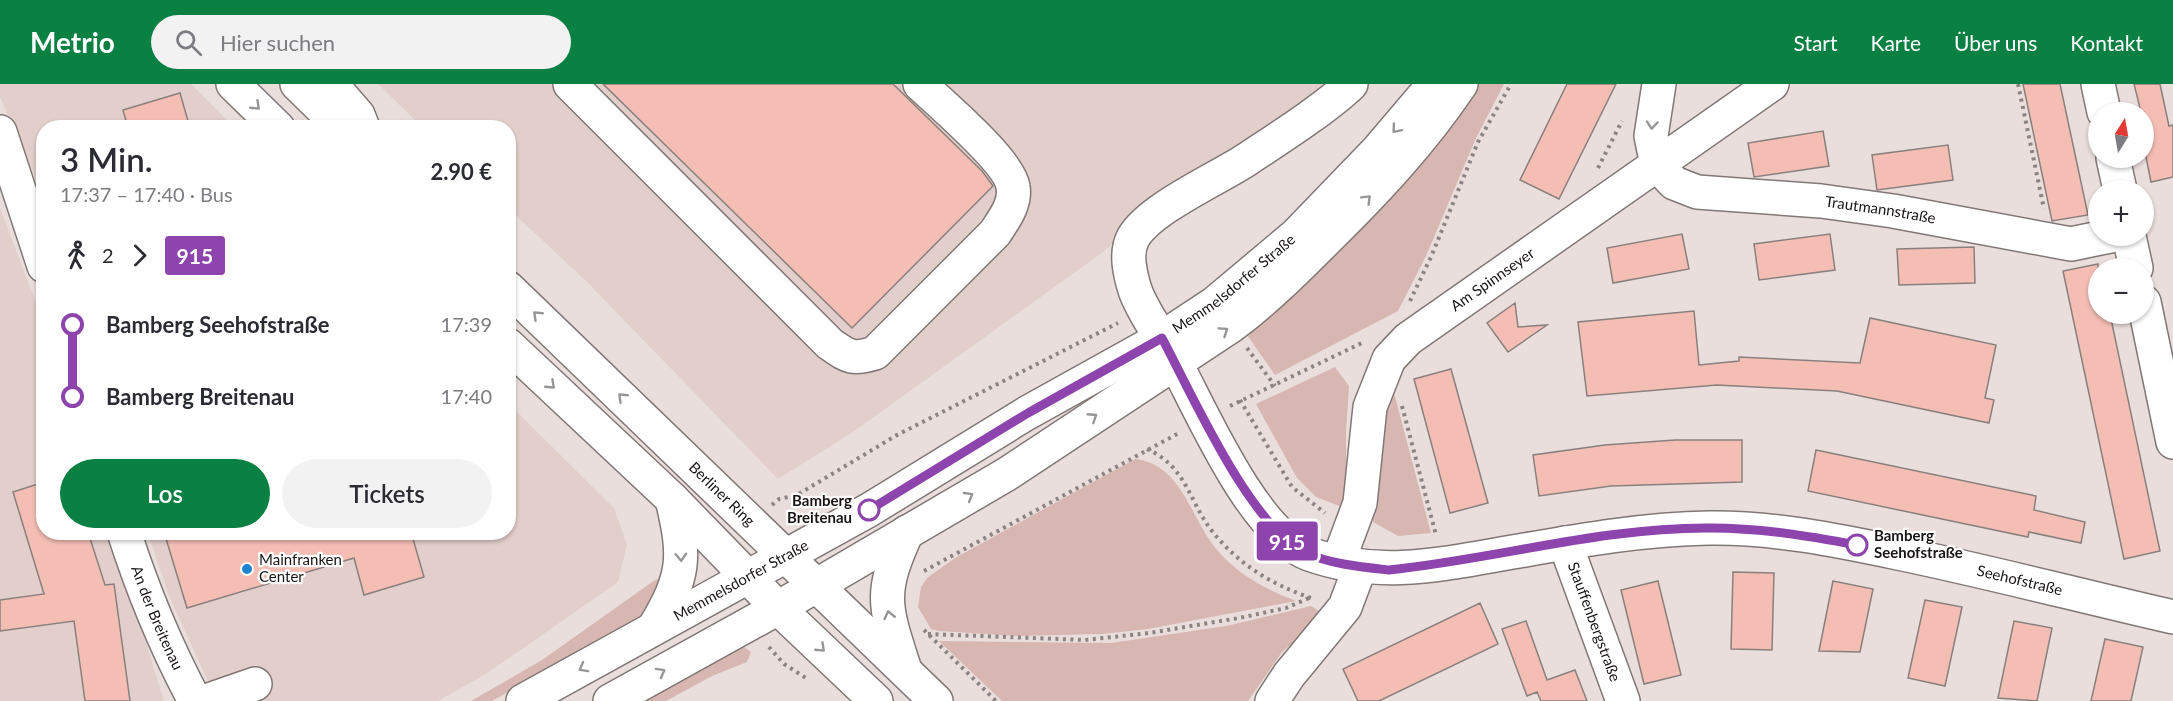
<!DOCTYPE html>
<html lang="de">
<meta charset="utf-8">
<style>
:root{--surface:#fff;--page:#f2f2f3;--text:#2b2b33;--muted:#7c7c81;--accent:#0b8043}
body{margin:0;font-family:Lato,sans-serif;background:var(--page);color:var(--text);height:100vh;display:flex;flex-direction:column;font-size:22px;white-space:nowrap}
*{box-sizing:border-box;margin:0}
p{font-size:20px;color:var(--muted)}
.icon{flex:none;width:33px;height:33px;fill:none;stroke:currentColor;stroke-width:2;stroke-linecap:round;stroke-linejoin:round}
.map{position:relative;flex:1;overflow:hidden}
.sheet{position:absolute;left:36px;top:36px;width:480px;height:420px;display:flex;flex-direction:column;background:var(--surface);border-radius:24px;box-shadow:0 2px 4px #0004}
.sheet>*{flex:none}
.badge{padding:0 12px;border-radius:4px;font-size:21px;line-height:39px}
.needle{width:39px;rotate:11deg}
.buttons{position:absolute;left:2088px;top:18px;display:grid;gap:12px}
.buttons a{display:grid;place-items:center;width:66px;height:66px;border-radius:50%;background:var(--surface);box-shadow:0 2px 4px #0004;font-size:30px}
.map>.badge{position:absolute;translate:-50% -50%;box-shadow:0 0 0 3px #fff}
.legs{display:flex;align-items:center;gap:9px;height:66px;padding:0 24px;font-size:20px}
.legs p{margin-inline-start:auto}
.overview{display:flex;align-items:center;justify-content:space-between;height:102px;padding:0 24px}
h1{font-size:33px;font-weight:600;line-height:45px}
.cta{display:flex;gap:12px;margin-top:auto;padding:12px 24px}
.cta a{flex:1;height:69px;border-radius:36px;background:var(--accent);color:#fff;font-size:24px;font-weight:600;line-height:69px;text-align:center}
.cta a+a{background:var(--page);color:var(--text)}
ul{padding:0 24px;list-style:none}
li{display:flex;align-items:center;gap:21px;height:72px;font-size:22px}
li i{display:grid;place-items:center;width:9px;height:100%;margin:0 8px;background:currentColor}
li i::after{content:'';width:15px;height:15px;margin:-8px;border:4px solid;border-radius:50%;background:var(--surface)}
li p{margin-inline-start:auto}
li:first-child i{background:linear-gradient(#0000 50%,currentColor 0)}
li:last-child i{background:linear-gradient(currentColor 50%,#0000 0)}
header{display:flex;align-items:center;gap:36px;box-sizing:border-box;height:84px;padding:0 30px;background:var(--accent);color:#fff}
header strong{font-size:28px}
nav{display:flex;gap:33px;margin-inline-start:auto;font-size:21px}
.search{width:420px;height:54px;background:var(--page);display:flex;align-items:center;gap:15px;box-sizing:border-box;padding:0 21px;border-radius:33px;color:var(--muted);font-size:22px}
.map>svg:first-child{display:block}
.built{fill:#e2cecb}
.green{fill:#d8b7b2}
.building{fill:#f4beb5;stroke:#89807e;stroke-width:1.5}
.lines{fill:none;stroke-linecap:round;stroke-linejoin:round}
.minor-casing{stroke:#817876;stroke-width:36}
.major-casing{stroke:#817876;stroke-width:36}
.path{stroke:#8b8483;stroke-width:4;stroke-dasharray:3 4.5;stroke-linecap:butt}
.minor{stroke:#fff;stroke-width:33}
.major{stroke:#fff;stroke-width:33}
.oneway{stroke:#979695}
.line-1-casing{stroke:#fff;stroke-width:14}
.line-1{stroke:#8e44ad;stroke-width:9}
.stop-1-dot{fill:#fff;stroke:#8e44ad;stroke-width:3}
.poi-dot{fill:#1f84cf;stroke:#fff;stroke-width:2}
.labels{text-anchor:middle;stroke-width:4.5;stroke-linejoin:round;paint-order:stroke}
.street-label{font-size:15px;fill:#181514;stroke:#fff}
.stop-label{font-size:15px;font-weight:bold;fill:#181514;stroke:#fff;text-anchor:end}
.poi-label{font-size:15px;fill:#181514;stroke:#fff;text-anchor:start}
</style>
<header>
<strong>Metrio</strong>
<div class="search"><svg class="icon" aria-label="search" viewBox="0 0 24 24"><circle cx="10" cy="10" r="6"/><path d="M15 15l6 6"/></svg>Hier suchen</div>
<nav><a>Start</a><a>Karte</a><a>Über uns</a><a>Kontakt</a></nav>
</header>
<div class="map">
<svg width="2173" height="617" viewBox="0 0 2173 617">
<rect width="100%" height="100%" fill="#e9dedc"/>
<path class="built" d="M0,0h191l43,43 -190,1 -1,77 -11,-36 -32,-72z
M378,0h954l-200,141 -29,27 -250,180 -75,47 -191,-197 -78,-73 -1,-81 -86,-1z
M0,124l43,113 1,211 68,1 52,168h-164z
M509,320l105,104 13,37 -9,37 -132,92 -48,27h-221l-48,-105 -21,-63 360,-1z"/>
<path class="green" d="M1469,0h35l-28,54 -50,118 -28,55 -123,64 -30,-43z
M1335,283l14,19 -3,45v66l-4,10 -26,-10 -19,-19 -41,-74z
M1392,301l39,148 -33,3 -25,-14v-79z
M1135,375c45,5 55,55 78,86 22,28 51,44 83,56l-148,28 -46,5 -85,2 -78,-5 -8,-2 -13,-22 3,-20 6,-9 28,-20z
M664,493l-12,26 -11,13 -149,85h-21l71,-41 113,-80z
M1311,522l8,5 -20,27 -17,14 -34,49h-246l-63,-60 172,2 115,-17z
M744,563l7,5 -4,10 -35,14 -46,25h-21z"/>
<path class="building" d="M603,0h290l89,87 11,15 -141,142z
M1567,0h49l-57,115 -39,-19z
M2023,0h37l28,131 -36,6z
M2134,0h26l9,42 4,-1v52l-22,5 -7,-35v-35h-3z
M180,9l10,35h-62l-5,-18z
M1823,47l6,35 -75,11 -6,-34z
M1948,61l5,35 -76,10 -5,-35z
M1682,150l7,35 -76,14 -6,-35z
M1830,150l5,36 -76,10 -5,-36z
M1974,163l1,36 -76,2 -2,-36z
M2098,180v50h12l50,237 -36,8 -61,-288z
M1515,219l3,24 29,-2 -39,27 -21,-29z
M1694,227l5,54 40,-4v-4l121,6 10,-45 126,27 -11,53 9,2 -5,23 -152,-32 -120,-6 -130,11 -9,-74z
M1451,285l37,134 -38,10 -36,-134z
M1675,356h67v42l-131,4 -72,10 -6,-41 72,-10z
M1816,366l220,46 -2,14 51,12 -4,21 -52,-11 -1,5 -220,-46z
M44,398v50h44l17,53 9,-1 16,117h-45l-11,-80 -74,10v-31l44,-6 -31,-102z
M164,448h247l13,45 -60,18 -10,-37 -167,50z
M1733,488l41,1 -2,77 -41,-1z
M1658,497l23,94 -37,9 -23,-94z
M1833,497l40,8 -13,63 -41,-1z
M1925,516l37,7 -17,79 -37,-8z
M1480,519l18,41 -119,57h-21l-15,-32z
M1526,537l21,59 28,-10 12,31h-46l-4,-9 -10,4 -25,-67z
M2014,537l38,7 -15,73 -39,-3z
M2105,555l38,8 -12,54h-40z"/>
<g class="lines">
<g class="minor-casing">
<g id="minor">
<path d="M331,0l27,31 5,13"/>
<path d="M570,0l260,260c19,13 22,16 45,9l120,-120c9,-14 21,-29 18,-46 -3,-25 -72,-83 -93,-103"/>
<path id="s1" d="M1351,0c-26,25 -75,56 -105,76 -29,19 -97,49 -113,78 -8,15 -3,36 2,52 8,23 25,44 37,66 28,52 81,177 137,198 72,26 138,9 210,-3 63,-11 126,-22 190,-23 63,-1 127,12 189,25 92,19 183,43 275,64"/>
<path id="s2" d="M1659,0l-8,52 6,29 17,18 23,9 124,9 72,10 178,33 39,-8"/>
<path d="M2098,0l6,28"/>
<path d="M0,48l44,134"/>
<path d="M2113,74l7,32"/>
<path d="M2129,152l7,32"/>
<path d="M2144,218l29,140"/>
<path id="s3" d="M124,448c19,59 42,115 71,169"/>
<path id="s4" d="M1565,459l58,158"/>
<path id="s5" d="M1338,478l22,-59 10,-96 19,-48 19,-20 364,-255"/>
<path d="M206,617l49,-17"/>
<path d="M1272,617l17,-26 56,-68 15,-40"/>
</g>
</g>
<g class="major-casing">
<g id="major">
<path d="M233,0l45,44"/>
<path d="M297,0l45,44"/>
<path id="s6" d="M508,204l428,413"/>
<path d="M508,261l164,154 106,109 98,93"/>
<path d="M654,544c31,-52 32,-70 18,-129"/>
<path d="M904,583c-20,-62 -25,-74 3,-135"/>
<path id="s7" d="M523,617l346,-191 158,-97 135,-75 53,-35 81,-68 82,-85 56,-66"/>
<path d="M610,617l168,-93 229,-134 224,-148c35,-26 65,-56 95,-86 50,-49 96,-98 135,-156"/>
</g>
</g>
<path class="path" d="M2018,0l26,125
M1598,84l24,-47
M1410,217l21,-44 47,-115 33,-58
M1247,264l28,38
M1240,316l52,87 33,26
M1230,322l134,-64
M1402,322l34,129
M1147,365c40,18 41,51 65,82 27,34 59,53 99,67
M772,421l7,-6 18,-4 100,-60 221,-112
M924,487l255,-138
M924,546l72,71
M928,550l157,6 64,-7 90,-15 47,-10 23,-10
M769,563l15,17 22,14"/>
<use href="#minor" class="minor"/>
<use href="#major" class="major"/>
</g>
<defs><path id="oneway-chevron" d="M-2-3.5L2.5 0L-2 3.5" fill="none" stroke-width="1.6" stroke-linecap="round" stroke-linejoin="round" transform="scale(1.5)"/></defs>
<g class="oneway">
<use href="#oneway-chevron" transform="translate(256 22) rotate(44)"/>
<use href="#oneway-chevron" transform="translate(1652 41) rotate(95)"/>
<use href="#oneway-chevron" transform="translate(1396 45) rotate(130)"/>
<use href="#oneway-chevron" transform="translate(1367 115) rotate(-45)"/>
<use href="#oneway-chevron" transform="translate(537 231) rotate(-136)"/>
<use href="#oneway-chevron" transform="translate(1224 247) rotate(-34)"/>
<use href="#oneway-chevron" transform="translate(551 301) rotate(43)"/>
<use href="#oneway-chevron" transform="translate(622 313) rotate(-136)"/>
<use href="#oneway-chevron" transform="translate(1093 333) rotate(-33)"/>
<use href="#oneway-chevron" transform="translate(969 412) rotate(-30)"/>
<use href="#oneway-chevron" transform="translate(681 473) rotate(88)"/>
<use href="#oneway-chevron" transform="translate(889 531) rotate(-103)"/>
<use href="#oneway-chevron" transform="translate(821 564) rotate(44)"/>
<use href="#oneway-chevron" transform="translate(583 584) rotate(151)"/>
<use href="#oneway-chevron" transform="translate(661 588) rotate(-29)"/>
</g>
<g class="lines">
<g class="line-1-casing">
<path id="line-1" d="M869,426l159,-97 134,-75c30,56 87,186 142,214 25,12 57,15 85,18 107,-11 214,-43 322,-42 49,0 98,8 146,17"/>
</g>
<use href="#line-1" class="line-1"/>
</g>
<g class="stop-1-dot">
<circle cx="869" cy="426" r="10"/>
<circle cx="1857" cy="461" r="10"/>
</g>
<circle class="poi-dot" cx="247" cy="485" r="6"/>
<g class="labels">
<g class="street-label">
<text dy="5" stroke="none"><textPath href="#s2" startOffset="316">Trautmannstraße</textPath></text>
<text dy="5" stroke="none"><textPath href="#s5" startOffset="342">Am Spinnseyer</textPath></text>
<text dy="5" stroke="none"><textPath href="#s7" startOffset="825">Memmelsdorfer Straße</textPath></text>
<text dy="5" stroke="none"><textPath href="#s6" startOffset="297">Berliner Ring</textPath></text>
<text dy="5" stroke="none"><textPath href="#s7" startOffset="249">Memmelsdorfer Straße</textPath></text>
<text dy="5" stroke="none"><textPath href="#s1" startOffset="1362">Seehofstraße</textPath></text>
<text dy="5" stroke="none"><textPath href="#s3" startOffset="92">An der Breitenau</textPath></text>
<text dy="5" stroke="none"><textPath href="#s4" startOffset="84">Stauffenbergstraße</textPath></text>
</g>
<g class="stop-label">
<text x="852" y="422">Bamberg<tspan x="852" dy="17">Breitenau</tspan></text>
<text x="1874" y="457" text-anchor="start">Bamberg<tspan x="1874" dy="17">Seehofstraße</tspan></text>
</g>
<g class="poi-label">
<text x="259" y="481">Mainfranken<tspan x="259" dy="17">Center</tspan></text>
</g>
</g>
</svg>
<div class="buttons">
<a><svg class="needle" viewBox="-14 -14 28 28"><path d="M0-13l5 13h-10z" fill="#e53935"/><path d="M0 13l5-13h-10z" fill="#7c7c81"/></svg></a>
<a>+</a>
<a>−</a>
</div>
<b class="badge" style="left:1287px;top:457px;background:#8e44ad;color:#fff">915</b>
<section class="sheet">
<div class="overview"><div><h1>3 Min.</h1><p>17:37 – 17:40 · Bus</p></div><b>2.90 €</b></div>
<div class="legs"><svg class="icon" aria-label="walk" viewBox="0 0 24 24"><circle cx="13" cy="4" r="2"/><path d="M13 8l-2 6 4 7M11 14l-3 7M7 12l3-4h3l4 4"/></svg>2<svg class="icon" aria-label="forward" viewBox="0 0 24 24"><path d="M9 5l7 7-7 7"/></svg><b class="badge" style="background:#8e44ad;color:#fff">915</b></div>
<ul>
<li><i style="color:#8e44ad"></i><b>Bamberg Seehofstraße</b><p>17:39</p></li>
<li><i style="color:#8e44ad"></i><b>Bamberg Breitenau</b><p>17:40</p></li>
</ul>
<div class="cta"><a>Los</a><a>Tickets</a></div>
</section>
</div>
